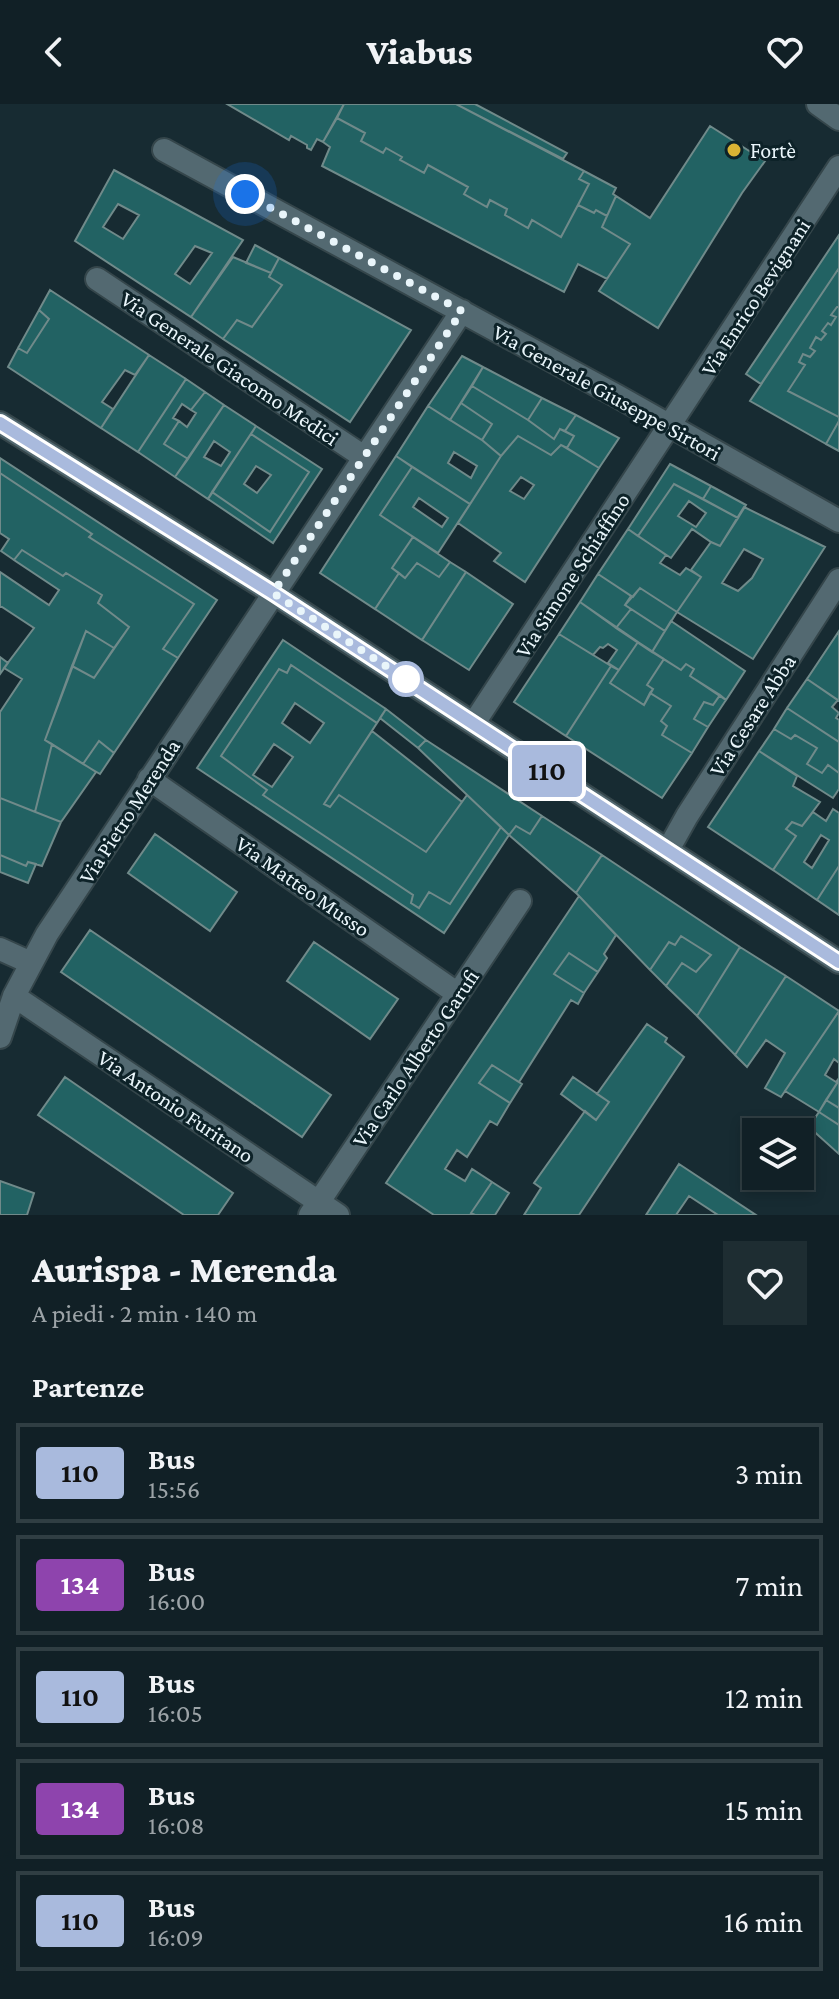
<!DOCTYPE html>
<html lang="it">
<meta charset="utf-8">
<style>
:root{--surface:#112026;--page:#1e2d32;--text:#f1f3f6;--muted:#9ca3a7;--line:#303e43}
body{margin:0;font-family:"Crimson Pro",serif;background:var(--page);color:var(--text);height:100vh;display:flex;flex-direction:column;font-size:30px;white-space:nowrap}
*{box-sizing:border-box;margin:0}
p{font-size:26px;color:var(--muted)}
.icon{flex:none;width:44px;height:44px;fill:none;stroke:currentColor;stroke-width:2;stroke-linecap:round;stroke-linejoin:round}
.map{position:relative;height:1111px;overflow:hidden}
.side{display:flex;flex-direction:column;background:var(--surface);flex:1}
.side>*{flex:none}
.badge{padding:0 16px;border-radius:6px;font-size:28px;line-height:52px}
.tools{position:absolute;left:742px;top:1014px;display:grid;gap:16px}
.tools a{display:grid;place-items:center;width:72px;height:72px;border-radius:0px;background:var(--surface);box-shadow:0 4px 12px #0003,0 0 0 2px var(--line);font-size:40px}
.you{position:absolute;width:40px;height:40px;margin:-20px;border:6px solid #fff;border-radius:50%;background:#1a73e8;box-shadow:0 0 0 12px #1a73e833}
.map>.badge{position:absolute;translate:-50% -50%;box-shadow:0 0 0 4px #fff}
h2{padding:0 32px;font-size:30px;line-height:72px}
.round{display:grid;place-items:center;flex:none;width:84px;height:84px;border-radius:0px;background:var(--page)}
.headline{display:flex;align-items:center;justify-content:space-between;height:136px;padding:0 32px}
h1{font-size:38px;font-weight:800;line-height:60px}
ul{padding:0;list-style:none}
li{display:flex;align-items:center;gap:24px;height:100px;margin:0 16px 12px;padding:0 16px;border:4px solid var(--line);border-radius:0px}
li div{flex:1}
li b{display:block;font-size:30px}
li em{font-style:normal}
li .badge{min-width:88px;font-weight:700;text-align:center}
header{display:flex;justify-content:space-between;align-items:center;height:104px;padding:0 32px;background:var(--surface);font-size:36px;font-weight:800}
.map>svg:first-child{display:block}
.building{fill:#226263;stroke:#708a8a;stroke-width:2;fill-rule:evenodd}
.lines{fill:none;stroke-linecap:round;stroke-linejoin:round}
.minor-casing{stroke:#35464b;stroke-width:26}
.minor{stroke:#536971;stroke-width:22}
.line-casing{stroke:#fff;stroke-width:18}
.line{stroke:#a9badd;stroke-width:12}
.walk{stroke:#e9f5fa;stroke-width:8;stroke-dasharray:0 14.4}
.poi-dot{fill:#d9b334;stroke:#0d2228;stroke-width:3}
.stop-dot{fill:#fff;stroke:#a9badd;stroke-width:4}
.labels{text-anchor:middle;stroke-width:6;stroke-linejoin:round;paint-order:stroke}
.poi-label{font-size:22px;fill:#e9f5fa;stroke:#0d2228;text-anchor:start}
.street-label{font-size:22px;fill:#e9f5fa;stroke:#0d2228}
</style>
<header><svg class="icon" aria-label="back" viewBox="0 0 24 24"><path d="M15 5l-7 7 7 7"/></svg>Viabus<svg class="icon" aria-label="heart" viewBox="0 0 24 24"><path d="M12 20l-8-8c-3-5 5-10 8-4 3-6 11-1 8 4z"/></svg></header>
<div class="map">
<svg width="839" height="1111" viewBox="0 0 839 1111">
<rect width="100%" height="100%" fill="#172b32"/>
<path class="building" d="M227,0h117l-21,38 -6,-3 -6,11 -4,-2v-3l-16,-9 -2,4z
M344,0h112l128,67 -5,8 10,5 -28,53 -29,-17 -4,8 -23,-13 2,-6 -17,-9 -3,7 -23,-13 4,-7 -40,-22 -4,8 -24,-13 2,-3 -16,-9 -3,5 -22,-12 4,-8 -28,-15z
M456,0h19l92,49 -4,6z
M337,14l28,15 -4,8 22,12 3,-5 16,9 -2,3 24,13 4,-8 40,22 -4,7 23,13 3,-7 17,9 -2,6 23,13 4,-8 29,17 17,-32 16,8 2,-3 11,6 -5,11 28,17 -23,35 -29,-15 -14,28 -242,-126 8,-19 -7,-5z
M710,22l55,35 -23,32 -84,135 -59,-37 31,-47 -28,-17 14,-31 34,22z
M114,66l129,70 -52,77 -116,-76zM118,100l21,11 -16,24 -20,-12zM195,142l17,7 -22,31 -15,-10z
M584,67l32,17 -3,6 3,2 -9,20 -11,-6 -2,3 -16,-8 11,-21 -10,-5z
M839,131v33l-78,116 -15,-10z
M255,141l24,13 -8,15 -25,-10z
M233,153l38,16 -2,4 13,8 -30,42 -15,-7 -14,19 -32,-22z
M279,154l132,72 -61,92 -127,-83 14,-19 15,7 30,-42 -13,-8z
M839,164v39h-2l-6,8 5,2 -5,8 -3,-2 -6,8 4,3 -5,6 -5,-3 -6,11 5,3 -5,6 -7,-3 -4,8 6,3 -17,26 51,26v4l-13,23 -76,-43z
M50,186l99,65 -14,20 -10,-5 -23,32 11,7 -12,19 -93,-61 10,-19 9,5 22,-34 -10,-9z
M837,203h2v110l-51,-26 17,-26 -6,-3 4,-8 7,3 5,-6 -5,-3 6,-11 5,3 5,-6 -4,-3 6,-8 3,2 5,-8 -5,-2z
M39,206l10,9 -22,34 -9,-5z
M149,251l37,24 -48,73 -37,-24z
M462,252l21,11 -33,53 -22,-14z
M483,263l59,31 -14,22 -56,-34z
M186,275l19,13 -14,18 -9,-6 -9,14 6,3 -15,23 24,15 -13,18 -37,-25z
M472,282l56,34 26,19 6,-10 14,7 -7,12 -6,-3 -10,10 -33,-19 -17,20 -19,-16 10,-16 -31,-21z
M205,288l19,13 -36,54 -24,-15 15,-23 8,6 9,-14 -5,-3z
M542,294l34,17 -11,16 -5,-2 -6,10 -26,-19z
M461,299l31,21 -10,16 -32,-20z
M224,301l32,21 -48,73 -33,-22zM214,337l16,11 -9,14 -17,-9z
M428,302l54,34 19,16 -31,48 -74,-48zM454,348l23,14 -6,12 -23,-15z
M576,311l43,23 -20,30 -32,-20 7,-12 -9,-5z
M839,317v30l-13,-7z
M256,322l66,43 -49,74 -65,-44 4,-7 58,40 39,-60 -58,-38z
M251,330l58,38 -39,60 -58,-40zM256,362l15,9 -14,18 -13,-9z
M518,332l33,19 10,-10 38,23 -74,114 -31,-21 7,-8 -43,-30 43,-67zM521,373l13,8 -10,14 -14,-8z
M396,352l16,11 -32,48 33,22 -21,31 7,5 -24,36 -55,-36z
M0,354l217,142 -39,58 -15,-9 31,-45 -105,-67 3,-3 -92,-61z
M670,360l41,22 -8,13 -29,-15 -36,52 -10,-7z
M412,363l58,37 -32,49 -58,-38zM419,394l29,20 -6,9 -29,-20z
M0,369l92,61 -3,3 105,67 -31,45 15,9 -64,95 -15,-12 -16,23 -38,-24 27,-74 22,12 35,-51 -31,-24 4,-8 -36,-22 -3,3 -41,-26 -8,10 -13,-9 8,-12 -9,-6z
M674,380l64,34 -18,28 -9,-4 -19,-13 -21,29 -33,-22zM689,397l17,12 -10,14 -18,-11z
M711,382l35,19 -8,13 -35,-19z
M744,403l81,40 -72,112 -76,-47 24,-35 -10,-7 20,-28 9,4zM744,445l19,10 -11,19 -14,13 -16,-8z
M628,425l38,26 -6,8 20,12 6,-7 15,9 -24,35 -37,-24 -7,9 -35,-23z
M413,433l37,25 -11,15 -22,-14 -12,15 -13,-10z
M22,446l41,26 3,-3 36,22 -4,8 31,24 -15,21 -28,-17 -41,109 7,4 -17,68 -35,-14v-86l22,-33 -18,-11 30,-40 -32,-21h-2v-35l49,33 10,-15 -45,-30z
M450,458l16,10 -44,68 -47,-31 24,-36 6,5 12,-15 22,14z
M466,468l47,32 -44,66 -47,-30z
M598,470l33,22 -6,9 6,4 -15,19 -36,-26z
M640,484l37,24 -12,19 -40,-26z
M580,498l58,40 -19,28 -11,-7 9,-13 -9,-6 -5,4 -3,-1 -7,8 -34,-21z
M631,505l34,22 -13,21 -36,-24z
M671,517l74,50 -19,29 -36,-24 4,-7 -8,-5 -5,6 -29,-18z
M86,527l28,17 -20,30 -22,-12z
M839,527v70l-32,-22z
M559,530l52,32 -45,70 -52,-34z
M283,536l103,69 -9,14 -86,-58 -4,8 -8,-4 -58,87 46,34 -4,5 150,100 -2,8 8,5 10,-16 21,12 51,-77 8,8 -65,98 -247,-165z
M638,538l26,17 -17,26 6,4 -9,16 -34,-22z
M0,553l8,6 -8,11z
M664,555l17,11 5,-6 8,5 -4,7 30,19 -7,10 -9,-3 -10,17 14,8 -16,26 -30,-18 5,-9 -6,-5 10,-15 -21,-13 3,-4 -6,-4z
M291,561l86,58 -53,81 6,3 9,-12 87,57 41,-57 34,32 -51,77 -21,-12 -10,16 -8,-5 2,-8 -150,-100 4,-5 -46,-34 58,-87 8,4zM295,599l29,20 -14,20 -28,-20zM274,640l19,13 -21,30 -19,-12z
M611,562l8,4 -9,13 34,22 6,-12 21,13 -10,15 6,5 -5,9 30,18 -30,45 -96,-62z
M807,575l31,21 -6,7 7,6 -3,5 3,2v22l-52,-34z
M720,591l6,5 -18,27 -14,-8 10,-17 9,3z
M787,604l52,34v31l-11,-8 -6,8 -15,-9 10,-16 -22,-13 -4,4 -17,-10z
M386,605l40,31 -8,8 -38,-30z
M774,625l17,10 4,-4 22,13 -10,16 15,9 6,-8 11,8v16l-6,9 -74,-47z
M372,627l90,71 -36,50 -87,-57 -9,12 -6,-3z
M426,636l116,76 -12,18 -14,-8 -7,9 -91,-87z
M99,637l15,12 -14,21 -17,-10z
M52,640l44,28 -35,50 -26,-10z
M759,647l38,25 -4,10 27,16 -18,24 -10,-4 -6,7 10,7 -23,34 -65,-43z
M0,694l61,24 -19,44 -14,-4 -2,4 -26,-11z
M833,705l6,4v53l-22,34 -44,-30 23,-34 -10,-7 6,-7 10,4 11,-14 13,9zM821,731l8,5 -17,28 -8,-6z
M542,712l60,39 -26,38 -67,-58 7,-9 14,8z
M155,730l82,58 -27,39 -82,-58z
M0,751l26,11 2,-4 8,2 -8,19 -28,-11z
M602,751l138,92 -43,69 -31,-30 16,-23 14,9 15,-17 -30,-19 -6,9 -6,-3 -19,28 -74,-77z
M839,762v49l-22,-15z
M579,792l37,39 -12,19 3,4 -9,14 -29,-19 -15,21 30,19 -6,11 -7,-4 -52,82 -27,-17 -13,18 31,20 -13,22 -7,-4 -23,36 -10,-7 -12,19 20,12 7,-12 20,13 -21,31 4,2h-41l-48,-32z
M90,826l241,165 -29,42 -241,-165z
M681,832l30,19 -15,17 -14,-9 -16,23 -16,-16 19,-28 6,3z
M314,838l84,57 -28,40 -83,-58z
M740,843l46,29 -51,79 -38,-39z
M569,849l29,19 -14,21 -30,-19z
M786,872l53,35 -58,86 -16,-9 20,-35 -19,-13 -19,27 -12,-12z
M839,907v69l-20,32 -34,-21z
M647,920l20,14 -2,4 19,15 -105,158h-55l17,-27 -7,-5 51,-72 11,9 13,-18 -12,-8z
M834,955l5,4v15l-3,4 -11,-7z
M492,961l30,19 -12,19 -31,-20z
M65,973l168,116 -15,22h-34l-146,-100z
M573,973l36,25 -13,18 -35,-26z
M839,976v28l-13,-8z
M826,996l13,8v17l-20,-13z
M819,1008l20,13v29l-30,-27z
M679,1060l77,51h-38l-29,-19 -13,19h-30z
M0,1077l34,12 -7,22h-27z
M492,1078l17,11 -14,22h-20l-4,-2z
M689,1092l29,19h-42z
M689,1092l29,19h-42z"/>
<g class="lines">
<g class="minor-casing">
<path id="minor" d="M818,0l21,15
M164,46l453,246 222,125
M97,175l267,178
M0,319l273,170 566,369
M474,619l365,-556
M149,675l309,215
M668,746l19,-34 152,-236
M0,845l31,14
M14,892l324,219
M0,933l14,-41 33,-62 415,-623
M310,1111l210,-314"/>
</g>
<use href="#minor" class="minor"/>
</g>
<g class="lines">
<g class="line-casing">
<path id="line" d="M0,319l273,170 566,369"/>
</g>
<use href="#line" class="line"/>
<path class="walk" d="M245,90l217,117 -189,282 133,86"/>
</g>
<circle class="poi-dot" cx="734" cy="46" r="8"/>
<circle class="stop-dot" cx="406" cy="575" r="16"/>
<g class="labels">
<g class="poi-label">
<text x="750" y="54">Fortè</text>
</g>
<g class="street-label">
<text transform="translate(755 193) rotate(-57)" y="8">Via Enrico Bevignani</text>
<text transform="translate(230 264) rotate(34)" y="8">Via Generale Giacomo Medici</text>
<text transform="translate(607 288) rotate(29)" y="8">Via Generale Giuseppe Sirtori</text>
<text transform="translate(572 471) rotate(-57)" y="8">Via Simone Schiaffino</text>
<text transform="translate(752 611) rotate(-57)" y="8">Via Cesare Abba</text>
<text transform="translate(129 707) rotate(-57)" y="8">Via Pietro Merenda</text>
<text transform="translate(303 782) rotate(35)" y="8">Via Matteo Musso</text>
<text transform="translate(415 954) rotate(-56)" y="8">Via Carlo Alberto Garufi</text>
<text transform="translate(176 1002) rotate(34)" y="8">Via Antonio Furitano</text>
</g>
</g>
</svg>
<div class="tools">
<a><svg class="icon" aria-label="layers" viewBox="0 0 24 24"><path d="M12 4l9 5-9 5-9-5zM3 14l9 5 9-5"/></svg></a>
</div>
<div class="you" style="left:245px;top:90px"></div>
<b class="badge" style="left:547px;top:667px;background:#a9badd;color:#111">110</b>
</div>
<section class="side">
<div class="headline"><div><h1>Aurispa - Merenda</h1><p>A piedi · 2 min · 140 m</p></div><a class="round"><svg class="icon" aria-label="heart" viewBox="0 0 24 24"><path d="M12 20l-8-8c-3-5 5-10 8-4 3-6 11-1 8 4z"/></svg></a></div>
<h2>Partenze</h2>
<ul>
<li><span class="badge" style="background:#a9badd;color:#111">110</span><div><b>Bus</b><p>15:56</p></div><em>3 min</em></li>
<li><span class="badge" style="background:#8e44ad;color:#fff">134</span><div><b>Bus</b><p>16:00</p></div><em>7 min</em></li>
<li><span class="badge" style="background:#a9badd;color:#111">110</span><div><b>Bus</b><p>16:05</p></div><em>12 min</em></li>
<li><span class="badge" style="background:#8e44ad;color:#fff">134</span><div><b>Bus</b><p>16:08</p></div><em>15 min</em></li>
<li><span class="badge" style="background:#a9badd;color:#111">110</span><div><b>Bus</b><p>16:09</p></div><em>16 min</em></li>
</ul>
</section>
